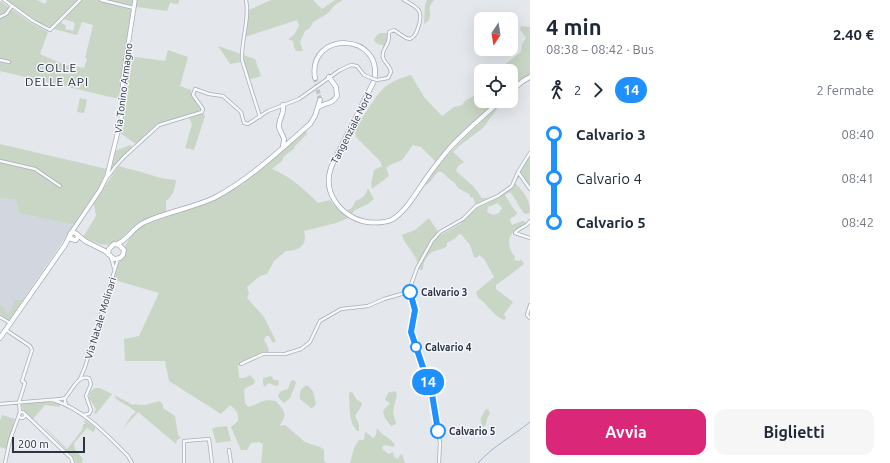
<!DOCTYPE html>
<html lang="it">
<meta charset="utf-8">
<style>
:root{--surface:#fff;--page:#f6f6f7;--text:#1f2937;--muted:#747a83;--accent:#db2777}
body{margin:0;font-family:Ubuntu,sans-serif;background:var(--page);color:var(--text);height:100vh;display:flex;flex-direction:column;font-size:15px;white-space:nowrap}
*{box-sizing:border-box;margin:0}
p{font-size:13px;color:var(--muted)}
.icon{flex:none;width:22px;height:22px;fill:none;stroke:currentColor;stroke-width:2;stroke-linecap:round;stroke-linejoin:round}
.map{position:relative;flex:1;overflow:hidden}
.details{display:flex;flex-direction:column;background:var(--surface);width:360px}
.details>*{flex:none}
.badge{padding:0 8px;border-radius:13px;font-size:14px;line-height:26px}
.needle{width:26px;rotate:192deg}
.controls{position:absolute;left:474px;top:12px;display:grid;gap:8px}
.controls a{display:grid;place-items:center;width:44px;height:44px;border-radius:8px;background:var(--surface);box-shadow:0 4px 16px #0002;font-size:20px}
.scale{position:absolute;left:12px;bottom:10px;width:73px;box-sizing:border-box;padding-left:4px;border:2px solid #2b3445;border-top:0;font-size:11px;line-height:14px;white-space:nowrap;color:#2b3445;-webkit-text-stroke:3px #f4f6f9;paint-order:stroke}
.map>.badge{position:absolute;translate:-50% -50%;box-shadow:0 0 0 2px #fff}
.legs{display:flex;align-items:center;gap:6px;height:44px;padding:0 16px;font-size:13px}
.legs p{margin-inline-start:auto}
.headline{display:flex;align-items:center;justify-content:space-between;height:68px;padding:0 16px}
h1{font-size:22px;font-weight:600;line-height:30px}
.primary-button{display:flex;gap:8px;margin-top:auto;padding:8px 16px}
.primary-button a{flex:1;height:46px;border-radius:12px;background:var(--accent);color:#fff;font-size:16px;font-weight:600;line-height:46px;text-align:center}
.primary-button a+a{background:var(--page);color:var(--text)}
ul{padding:0 16px;list-style:none}
li{display:flex;align-items:center;gap:14px;height:44px;font-size:15px}
li i{display:grid;place-items:center;width:6px;height:100%;margin:0 5px;background:currentColor}
li i::after{content:'';width:10px;height:10px;margin:-5px;border:3px solid;border-radius:50%;background:var(--surface)}
li p{margin-inline-start:auto}
li:first-child i{background:linear-gradient(#0000 50%,currentColor 0)}
li:last-child i{background:linear-gradient(currentColor 50%,#0000 0)}
main{display:flex;flex:1;min-height:0}
.map>svg:first-child{display:block}
.built{fill:#d2d6de}
.green{fill:#c9d6c5;fill-rule:evenodd}
.lines{fill:none;stroke-linecap:round;stroke-linejoin:round}
.stream{stroke:#9fb4cc;stroke-width:1}
.primary-tunnel{stroke:#bfc3cb;stroke-width:4;stroke-dasharray:4 2;stroke-linecap:butt}
.street-casing{stroke:#a9aeb7;stroke-width:4}
.secondary-casing{stroke:#a9aeb7;stroke-width:5}
.primary-casing{stroke:#a3abb8;stroke-width:5.5}
.street{stroke:#f7f8fa;stroke-width:2.5}
.secondary{stroke:#fff;stroke-width:3.5}
.primary{stroke:#fff;stroke-width:4}
.street-bridge-casing{stroke:#a9aeb7;stroke-width:4;stroke-linecap:butt}
.street-bridge{stroke:#f7f8fa;stroke-width:2.5}
.line-1-casing{stroke:#fff;stroke-width:9}
.line-1{stroke:#1e90ff;stroke-width:6}
.stop-1-dot{fill:#fff;stroke:#1e90ff;stroke-width:2}
.labels{text-anchor:middle;stroke-width:3;stroke-linejoin:round;paint-order:stroke}
.street-label{font-size:10px;fill:#2b3445;stroke:#f4f6f9}
.stop-label{font-size:10px;font-weight:bold;fill:#2b3445;stroke:#f4f6f9;text-anchor:start}
.quarter-label{font-size:12px;letter-spacing:1px;fill:#1d2536;stroke:#f4f6f9}
</style>
<main>
<div class="map">
<svg width="530" height="463" viewBox="0 0 530 463">
<rect width="100%" height="100%" fill="#e4e7ec"/>
<path class="built" d="M3,198l13,2 3,13 55,12 -65,95 -9,-6v-115z"/>
<path class="green" d="M6,0h31l8,4 2,-4h30l-26,27 -10,-3z
M81,0h52l-12,77 -2,22 -119,-28v-70l33,23 15,8 -8,22 27,12 2,-1 15,3 3,-9 -2,-1 8,-33 -11,-3 -5,13 -23,-6 7,-7 5,4 -1,3 8,2 2,-7 -2,-2 -9,-3z
M136,0h43l-1,4 -8,-1 -3,8 -30,-4 -1,4h-1z
M271,0h42l9,9 13,-9h8l-7,4 -9,10 -14,8 -3,6 -5,3 -5,11 3,9h-7l-2,-4 -1,-6 -5,-2 6,-4 5,-9 -2,-6 -52,17 4,-27z
M427,0h7l-4,6c-1,7 3,13 -6,18l1,-19z
M521,26l9,1v49l-19,14v-19h-21l1,-3 6,-2 4,1 20,-15 1,-8 4,-6 -6,-9z
M380,33h7l1,1 -1,6 -3,6 -8,-3 -2,-3 3,-5z
M218,46l37,13 6,17 -13,4 -6,-18 -12,2z
M168,50l20,7 -8,29 11,4 1,6 13,20 -11,34 -9,-2 7,-24 -4,-8 -31,8 -21,20 -16,-11 2,-15 1,-28 5,-34 37,5z
M411,75l13,22 18,19 12,-9 8,-2 3,-4 12,-7 4,-5v12h17l-49,46 -13,15 -15,-15 -8,-2 -11,15 -12,5 -4,3 3,8 -17,13 -1,-5 3,-14 8,-4 -2,-5 -24,-24c0,-2 -2,-7 -1,-9 2,-6 8,-11 11,-16 15,-22 17,-29 45,-37z
M80,98l7,2 -3,13 -7,-1z
M500,105l-17,23 -24,18 -6,6 11,10 -6,4 -2,5 18,16 8,11h5l11,-4 -22,12 -3,-9 -2,1 -2,-4 -11,-6 -3,-5 -7,-5 -6,-6h-4l-9,11 -4,2 17,-24 26,-27z
M306,130l1,4 -12,12 -1,3 -11,8v3l-11,9c19,8 32,20 46,34l12,-3 10,12c8,-2 13,-2 15,-11 7,-2 11,-6 13,-13l6,11 -6,5 -13,6 -7,8 -12,5 -32,8c4,14 -5,20 -18,20l-12,10 -7,13 -7,2 -13,11 2,6 -2,5 17,19 12,24 -3,2 -4,-7h-3l-2,4 5,9 -1,4c-11,0 -18,7 -29,11l-1,3 1,11h6l5,-3 5,6 -1,3 -10,5 1,14 3,4c13,-3 13,-9 28,-6 9,11 12,14 3,25l6,-1 20,17 15,5 4,3v10l2,3h-65l2,-19 -4,-2 -8,1 -4,7h-6l-10,-23 7,-6c1,-8 -2,-11 -8,-16l-9,9 -52,-33 -4,-20h-40l-1,-22 15,-3 20,-43 -48,-14 2,-11 4,-3 7,-9 1,-10 6,-10 11,-10 74,-27 27,-15z
M0,144l107,25 -6,15 -27,41 -55,-12 -3,-13 -13,-2 -3,1z
M130,145l3,3 -19,18 -4,6 5,-21z
M530,154v37l-10,-16 -5,8c10,11 15,16 15,30l-5,1c-6,-6 -9,-15 -15,-22l-5,3c4,6 7,12 12,18l-2,3 -4,2 -1,3 2,4 10,-4 4,1 1,2c-3,2 -6,3 -9,4 -12,7 -11,19 -3,29l-1,3 6,1 1,-2 3,5 -14,11 -14,10v4l17,13 -9,12 2,4 -2,2c-11,-4 -18,-18 -26,-22l-2,-6 18,-15 -10,-18 -5,-4 -3,3 -2,-1 -4,-12 -9,-11 -3,1 -2,3 -9,5v3c-5,4 -8,3 -12,5 -8,2 -12,12 -12,19h-2c-4,-3 -3,-5 -4,-9 -4,-10 -12,-16 -15,-26l13,-5 14,-12 11,17 20,-11 17,-16 32,-19zM498,203l4,5 -3,5 -6,2 -6,-3 1,-5z
M119,166c11,4 21,5 32,9 9,3 15,4 25,5 -1,8 -3,16 -10,21v11l-23,8 -8,5 -16,15 -11,5 -8,-1 -17,-7 13,-21 -2,-12 -1,-1z
M13,300h10l-14,20 -9,-6v-9l5,4 -1,2 4,3 6,-9z
M271,376l3,4h4l1,4 -2,2 -9,-3 -3,4 -2,-3v-6z
M294,380l2,3 -6,15 -6,5 -6,-6c1,-7 5,-6 10,-8l3,-8z
M307,385l6,6 3,13 -2,3 -3,1 -11,-9c-1,-7 1,-11 7,-14z
M95,388h5l12,6 -16,20 -2,-1 2,-4 -7,-11 1,-6z
M395,391l2,3 -4,18 3,12 -5,2 -6,-8 -2,-7 7,-8 -5,-3 3,-7z
M350,392l3,1 3,6 6,4v2l-7,11 4,9v6h-2c-9,-10 -7,-25 -8,-38z
M116,396l17,9 2,-1c9,3 16,-1 25,-3l3,4v3l12,8 3,19 3,3 -4,2 -1,4 -38,-32 -15,17 9,-14 4,-3c-6,-6 -15,-9 -21,-14z
M46,401l14,3v3l-15,-2 -12,14c-5,-5 -11,-8 -12,-15z
M488,409l2,4 -3,6 -1,6 -3,2c-5,-11 -1,-8 2,-17z
M2,415l13,4 -9,30 -6,-2v-26z
M85,420l10,7v3l-2,2 -6,-4 -13,15 1,6 8,10 -1,2 1,2h-7l-4,-7 -26,-27v-1l21,21 15,-19 1,-6h3l-2,-2z
M227,426l4,15 -15,2 -4,-15z
M377,428l4,5 10,7 4,5 -2,2 -8,-2 -3,2 1,3 6,4 4,-2 1,5 4,2 2,-4 2,-1 3,9h-55l4,-15 5,-8h5l1,-7 1,-1 7,6 3,-3z"/>
<g class="lines">
<path class="stream" d="M478,463c15,-17 35,-27 52,-41"/>
<path class="primary-tunnel" d="M315,78l5,22"/>
<g class="street-casing">
<path id="street" d="M4,0l29,21 17,9 30,-30
M101,0l33,8
M246,0c4,19 -5,40 -4,60l18,57
M0,17l6,-3 6,-8
M0,60l9,2
M377,80l11,-2 3,-6c-1,-6 -6,-9 -8,-14 -2,-7 3,-10 5,-16 1,-3 1,-6 1,-10l5,-2 12,8 4,1c5,-3 6,-5 8,-11 6,-17 1,-20 -14,-28
M0,161l35,8 25,17
M518,172l12,17
M108,176l2,-2 5,-7 9,-10 35,-32 43,-13 1,-3 -10,-14 2,-6 14,5 14,2 18,16 3,11 4,1 20,-13 31,-12 41,-29 11,-5 6,1 7,9 7,3
M530,221c-3,7 -12,6 -15,12l15,5
M111,258l3,10
M530,305l-3,10 3,3
M0,317l10,6
M6,330l24,16 2,4 -10,31 3,2 -6,19 1,11
M241,364l22,-10h22l16,-5 9,-7 10,-21 21,-12 27,-3 16,-7 21,-6 5,-1
M80,379l5,-12 33,-108
M53,400c30,9 53,34 75,56l4,7
M0,404l61,-5 4,-1
M66,405l-1,-4v-3c7,-7 13,-24 24,-20l2,6 -5,12 5,14 -2,4 -6,1
M19 415a3 3 0 1 1 6 0a3 3 0 1 1-6 0Z
M25,414l46,44 2,5
M229,450l2,13
M5,463l5,-23 9,-25
M184,463v-22l25,-2 3,24
M439,463l1,-20 -8,-49 -21,-62 4,-22 -5,-18 1,-7 6,-17 15,-27 8,-9 23,-13 13,-13 22,-10 14,-10 6,-14 12,-19"/>
</g>
<g class="secondary-casing">
<path id="secondary" d="M71,233l29,-43 7,-14 14,-57 2,-41 12,-78"/>
</g>
<g class="primary-casing">
<path id="primary" d="M315,78c-8,-48 70,-46 59,3l-41,82c-6,13 -6,26 2,38 7,11 19,19 32,21 8,1 17,1 24,-2 15,-7 29,-34 39,-47 6,-8 12,-16 19,-24 15,-17 34,-32 51,-48
M511,91l12,-10 7,-4
M319,107c6,-5 13,-2 18,-11l-1,-9 -7,-10
M283,146l1,-7c-1,-4 -4,-7 -5,-12 -1,-8 6,-13 4,-22
M78,235l7,6 20,10 9,8 6,-1 3,-3 1,-5 -5,-5 -5,-1 -5,5 -1,5
M75,240l-4,-1 -1,-5 3,-2 4,2 1,3 -2,3
M117,244c11,-4 16,-17 28,-22 22,-10 47,-14 69,-24 35,-18 66,-48 96,-74l5,-8 5,-16
M0,338l65,-93 5,-10"/>
</g>
<use href="#street" class="street"/>
<use href="#secondary" class="secondary"/>
<use href="#primary" class="primary"/>
<g class="street-bridge-casing">
<path id="street-bridge" d="M371,78l6,2"/>
</g>
<use href="#street-bridge" class="street-bridge"/>
</g>
<g class="lines">
<g class="line-1-casing">
<path id="line-1" d="M410,292l5,18 -4,22 21,62 6,37"/>
</g>
<use href="#line-1" class="line-1"/>
</g>
<g class="stop-1-dot">
<circle cx="410" cy="292" r="7"/>
<circle cx="416" cy="347" r="5"/>
<circle cx="438" cy="431" r="7"/>
</g>
<g class="labels">
<g class="street-label">
<text transform="translate(123 88) rotate(-83)" y="4">Via Tonino Armagno</text>
<text transform="translate(351 128) rotate(-63)" y="4">Tangenziale Nord</text>
<text transform="translate(100 318) rotate(-73)" y="4">Via Natale Molinari</text>
</g>
<g class="stop-label">
<text x="421" y="296">Calvario 3</text>
<text x="425" y="351">Calvario 4</text>
<text x="449" y="435">Calvario 5</text>
</g>
<g class="quarter-label">
<text x="57" y="72">COLLE<tspan x="57" dy="14">DELLE API</tspan></text>
</g>
</g>
</svg>
<div class="controls">
<a><svg class="needle" viewBox="-14 -14 28 28"><path d="M0-13l5 13h-10z" fill="#e53935"/><path d="M0 13l5-13h-10z" fill="#747a83"/></svg></a>
<a><svg class="icon" aria-label="locate" viewBox="0 0 24 24"><circle cx="12" cy="12" r="6"/><path d="M12 2v4M12 18v4M2 12h4M18 12h4"/></svg></a>
</div>
<div class="scale">200 m</div>
<b class="badge" style="left:428px;top:382px;background:#1e90ff;color:#fff">14</b>
</div>
<section class="details">
<div class="headline"><div><h1>4 min</h1><p>08:38 – 08:42 · Bus</p></div><b>2.40 €</b></div>
<div class="legs"><svg class="icon" aria-label="walk" viewBox="0 0 24 24"><circle cx="13" cy="4" r="2"/><path d="M13 8l-2 6 4 7M11 14l-3 7M7 12l3-4h3l4 4"/></svg>2<svg class="icon" aria-label="forward" viewBox="0 0 24 24"><path d="M9 5l7 7-7 7"/></svg><b class="badge" style="background:#1e90ff;color:#fff">14</b><p>2 fermate</p></div>
<ul>
<li><i style="color:#1e90ff"></i><b>Calvario 3</b><p>08:40</p></li>
<li><i style="color:#1e90ff"></i><span>Calvario 4</span><p>08:41</p></li>
<li><i style="color:#1e90ff"></i><b>Calvario 5</b><p>08:42</p></li>
</ul>
<div class="primary-button"><a>Avvia</a><a>Biglietti</a></div>
</section>
</main>
